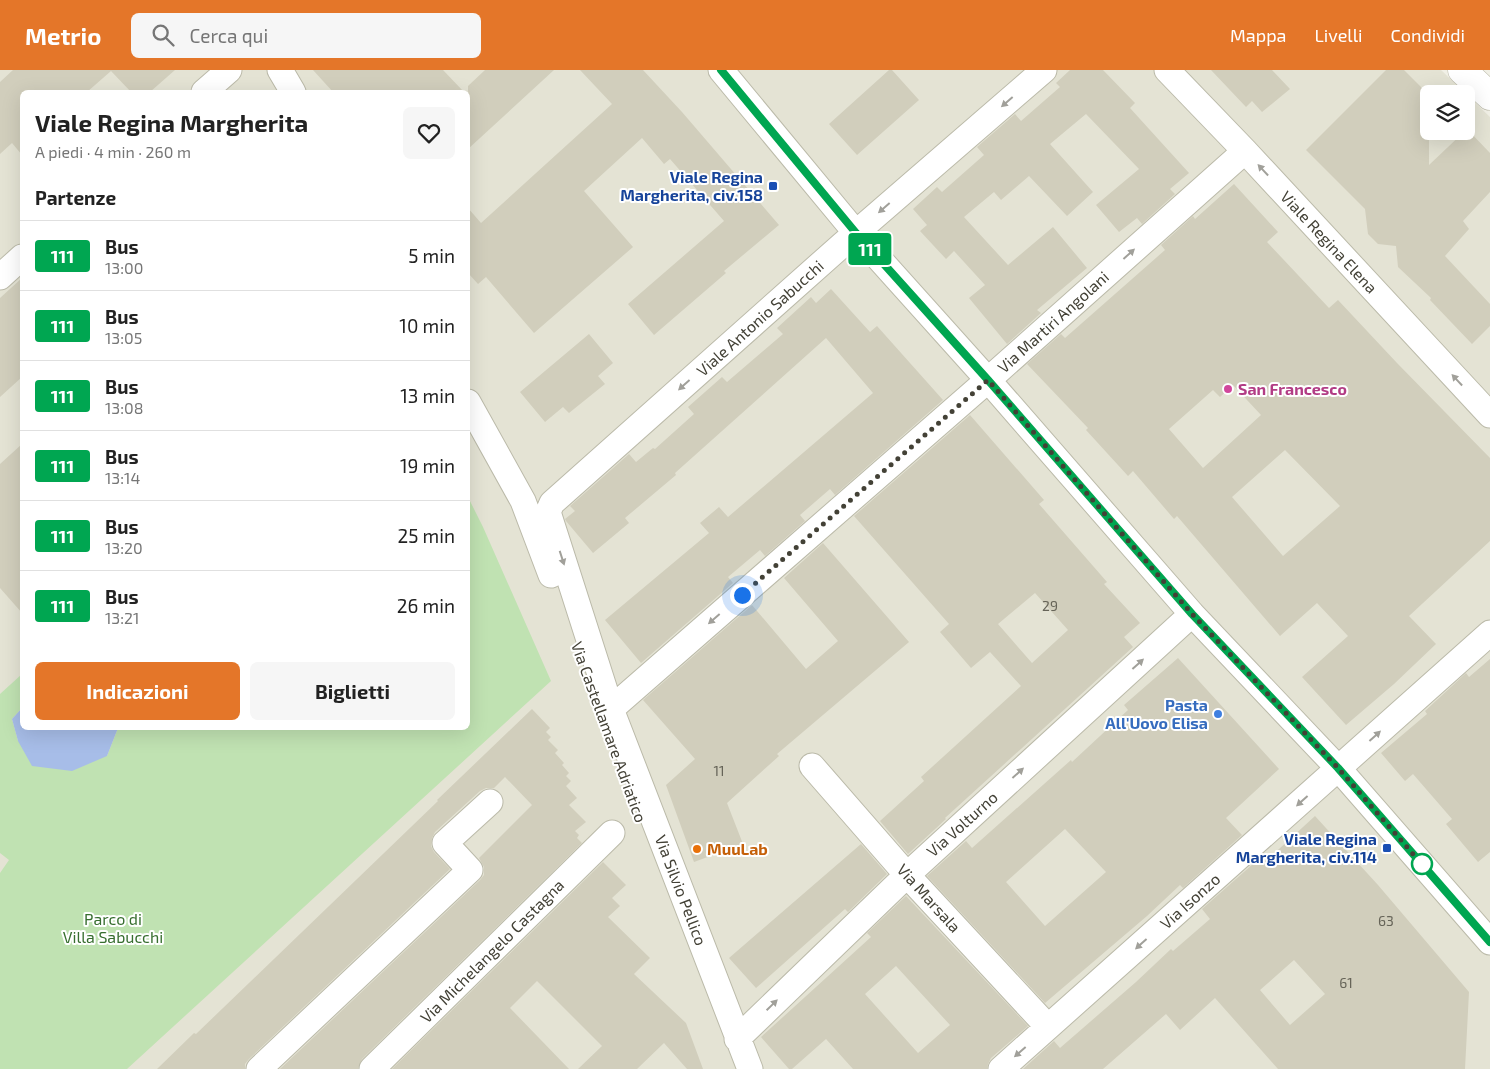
<!DOCTYPE html>
<html lang="it">
<meta charset="utf-8">
<style>
:root{--surface:#fff;--page:#f6f6f6;--text:#222;--muted:#767676;--line:#e0e0e0;--accent:#e47629}
body{margin:0;font-family:"Exo 2",sans-serif;background:var(--page);color:var(--text);height:100vh;display:flex;flex-direction:column;font-size:19px;white-space:nowrap}
*{box-sizing:border-box;margin:0}
p{font-size:16px;color:var(--muted)}
.icon{flex:none;width:28px;height:28px;fill:none;stroke:currentColor;stroke-width:2;stroke-linecap:round;stroke-linejoin:round}
.map{position:relative;flex:1;overflow:hidden}
.details{position:absolute;left:20px;top:20px;width:450px;height:640px;display:flex;flex-direction:column;background:var(--surface);border-radius:8px;box-shadow:0 5px 20px #0002}
.details>*{flex:none}
.badge{padding:0 10px;border-radius:4px;font-size:18px;line-height:32px}
.tools{position:absolute;left:1420px;top:15px;display:grid;gap:10px}
.tools a{display:grid;place-items:center;width:55px;height:55px;border-radius:8px;background:var(--surface);box-shadow:0 5px 20px #0002;font-size:25px}
.you{position:absolute;width:25px;height:25px;margin:-12px;border:4px solid #fff;border-radius:50%;background:#1a73e8;box-shadow:0 0 0 8px #1a73e833}
.map>.badge{position:absolute;translate:-50% -50%;box-shadow:0 0 0 2px #fff}
h2{padding:0 15px;font-size:19px;line-height:45px}
.round{display:grid;place-items:center;flex:none;width:52px;height:52px;border-radius:8px;background:var(--page)}
.summary{display:flex;align-items:center;justify-content:space-between;height:85px;padding:0 15px}
h1{font-size:24px;font-weight:700;line-height:38px}
.action{display:flex;gap:10px;margin-top:auto;padding:10px 15px}
.action a{flex:1;height:58px;border-radius:8px;background:var(--accent);color:#fff;font-size:20px;font-weight:700;line-height:58px;text-align:center}
.action a+a{background:var(--page);color:var(--text)}
ul{padding:0;list-style:none}
li{display:flex;align-items:center;gap:15px;height:70px;padding:0 15px;border-top:1px solid var(--line)}
li div{flex:1}
li b{display:block;font-size:19px}
li em{font-style:normal}
li .badge{min-width:55px;font-weight:700;text-align:center}
header{display:flex;align-items:center;gap:30px;box-sizing:border-box;height:70px;padding:0 25px;background:var(--accent);color:#fff}
header strong{font-size:24px}
nav{display:flex;gap:28px;margin-inline-start:auto;font-size:18px}
.search{width:350px;height:45px;background:var(--page);display:flex;align-items:center;gap:12px;box-sizing:border-box;padding:0 18px;border-radius:8px;color:var(--muted);font-size:19px}
.map>svg:first-child{display:block}
.residential{fill:#e4e3d4;fill-rule:evenodd}
.green{fill:#c0e2b2}
.water{fill:#a7bde8}
.building{fill:#d1cebc;fill-rule:evenodd}
.lines{fill:none;stroke-linecap:round;stroke-linejoin:round}
.minor-casing{stroke:#bbbaa9;stroke-width:27}
.tertiary-casing{stroke:#bbbaa9;stroke-width:29}
.minor{stroke:#fff;stroke-width:25}
.tertiary{stroke:#fff;stroke-width:28}
.oneway{fill:#a1a09a}
.line-casing{stroke:#fff;stroke-width:11}
.line{stroke:#00a651;stroke-width:8}
.walk{stroke:#434136;stroke-width:5;stroke-dasharray:0 9}
.transit-dot{fill:#1a4fb4;stroke:#fff;stroke-width:2}
.hotel-dot{fill:#d1479c;stroke:#fff;stroke-width:2}
.shop-dot{fill:#3f7fe0;stroke:#fff;stroke-width:2}
.food-dot{fill:#e8710a;stroke:#fff;stroke-width:2}
.stop-dot{fill:#fff;stroke:#00a651;stroke-width:2.5}
.labels{text-anchor:middle;stroke-width:4;stroke-linejoin:round;paint-order:stroke}
.number-label{font-size:14px;fill:#666458}
.transit-label{font-size:16px;font-weight:bold;fill:#164399;stroke:#fff;text-anchor:end}
.street-label{font-size:16px;fill:#434136;stroke:#fff}
.hotel-label{font-size:16px;font-weight:bold;fill:#b23c85;stroke:#fff;text-anchor:start}
.shop-label{font-size:16px;font-weight:bold;fill:#366cbe;stroke:#fff;text-anchor:end}
.food-label{font-size:16px;font-weight:bold;fill:#c56008;stroke:#fff;text-anchor:start}
.park-label{font-size:16px;fill:#376e2f;stroke:#fff}
</style>
<header>
<strong>Metrio</strong>
<div class="search"><svg class="icon" aria-label="search" viewBox="0 0 24 24"><circle cx="10" cy="10" r="6"/><path d="M15 15l6 6"/></svg>Cerca qui</div>
<nav><a>Mappa</a><a>Livelli</a><a>Condividi</a></nav>
</header>
<div class="map">
<svg width="1490" height="999" viewBox="0 0 1490 999">
<rect width="100%" height="100%" fill="#f1f0e6"/>
<path class="residential" d="M0,0h1441l25,24h-37v37h37v-37l24,23v952h-1490zM22,22h446v636h-446z"/>
<path class="green" d="M468,427l15,30 68,154 -424,388h-127v-196l9,-13 -9,-7v-159l22,-20v34l-10,11 6,22 89,15 11,-28h350z"/>
<path class="water" d="M22,638v20h96l-11,28 -35,15 -40,-5 -14,-25 -6,-22z"/>
<path class="building" d="M13,0h162l-25,22h-19l-20,-21 -24,21h-65v63l-10,-12 -12,11v-72z
M313,0h130l21,22h-131z
M485,0h69l-86,79v-63z
M580,0h63l39,42 97,113 -55,46 2,2 -72,62 -26,-31 96,-83 -54,-62 -6,5 -22,-26 -58,53 49,56 -99,86 -48,-56 -8,7 -10,-11v-65l13,15 131,-119z
M889,0h3l27,30 -62,55 -28,-31z
M1070,0h33l32,33 -5,5 59,65 -19,16 5,5 -33,30 -5,-6 -18,14 -23,-27 43,-36 -53,-55 -36,30 43,48 -26,24 -38,-40 -28,24 -7,-8 -30,25 44,48 45,-38 34,41 -50,42 4,3 -34,31 -38,-46 16,-13 -31,-34 -8,8 -26,-28 7,-6 -14,-16 24,-22 5,5 42,-37 -7,-8 38,-33 6,7 39,-34 -4,-4z
M1211,0h61l18,19 -28,23 -10,-11 -6,6z
M1386,0h18l25,25v70l38,-36 23,24v39l-27,29 6,8 -24,27 45,48v22l-18,18 -42,-44 1,-2 -33,-31 -2,-21 -18,-2 -10,-10 -3,-25 -59,-59z
M1234,114l44,48 -11,10 62,66 9,-8 59,63 93,95v83l-81,75 27,28 -42,40 -48,41 -44,-48 46,-41 -31,-33 -37,33 -103,-120 -3,3 -41,-48 -5,5 -42,-46 2,-2 -61,-64 34,-30 4,4 100,-88 -4,-5 32,-29 2,3zM1233,315l28,30 -58,53 -34,-39 44,-39 7,7zM1285,380l55,56 -57,50 -51,-59z
M22,208v99l-22,20v-99z
M831,219l39,43 7,-6 66,74 -108,95 -5,-6 -30,26 5,6 -40,35 -5,-6 -32,27 5,6 -92,80 -36,-43 104,-87 -9,-10 19,-16 9,10 145,-124 -47,-55 -151,135 1,2 -51,43 4,5 -36,30 -27,-32 -1,-2 10,-8 -5,-5 59,-52 7,8 17,-14 2,1 39,-35 -6,-7 34,-30 5,5 56,-48 -6,-6 34,-31 5,6z
M589,264l24,29 -15,13 7,8 -36,29 -6,-6 -18,15 -25,-30z
M970,345l74,85 -5,4 68,78 -3,2 36,39 -16,14 9,10 -188,171 1,1 -38,35 -28,-33 44,-40 -3,-4 100,-91 -31,-34 -19,16 -31,-36 9,-8 -95,-108zM1035,523l33,37 -36,33 -34,-39z
M22,374v169l-22,-25v-124z
M823,473l86,99 -132,112 2,2 -52,47 16,41 -49,18 -28,-77 29,-26 -52,-59 109,-95 54,64 32,-28 -54,-63z
M1178,588l101,111 -53,49 16,17 -59,53 -3,-3 -33,31 -102,87 -118,-127 39,-35 6,7 99,-88 1,2 56,-52 -4,-5zM1065,759l41,43 -61,54 -39,-44z
M1490,589v193l-12,10 -32,-38 6,-5 -39,-45 -8,7 -24,-28 46,-39 -2,-3 41,-38 3,4z
M532,639l18,19 -4,4 5,5 -3,3 10,10 -3,3 9,10 -2,2 7,8 -3,3 5,5 -5,5 11,12 -8,7 17,17 -11,9 4,4 -2,3 5,5 -220,216 -4,10h-78l200,-189 4,-5v-8l-5,-9 53,-53 -27,-28 -11,11h-8l-6,3 -45,41 -3,6 -1,8 3,6 16,17 -201,190 -4,5v5h-88l37,-36 2,1 242,-233 -1,-1z
M1315,746l63,69 91,107 -4,77h-187l-63,-71 -35,32 -14,-16 -63,55h-80l31,-28 6,7 76,-66 35,-33 2,2 37,-32 -8,-10 60,-53 4,5zM1294,890l31,34 -35,31 -30,-35z
M861,774l26,30 -39,38 -3,-3 -89,79 -27,-30z
M603,792l23,23 -14,13 8,8 -12,11 42,41 -16,16 52,49 17,46h-16l-23,-26 -27,26h-59l24,-23 -65,-65 -27,27 59,61h-177z
M906,826l122,130 -37,32 -3,6 -1,5h-134l-27,-30 -34,30h-3l-28,-32 110,-100 -4,-4zM896,896l54,59 -32,28 -53,-59z"/>
<g class="lines">
<g class="minor-casing">
<path id="minor" d="M280,0l13,22
M721,0l135,163 132,147 204,234 146,154 152,174
M1167,0l78,81 245,264
M204,22l25,-22
M0,207l22,-20
M468,332l55,99 28,74
M611,639l377,-329 257,-229
M812,696l95,109 141,152
M737,969l170,-164 285,-261
M259,999l211,-199 -25,-27 45,-41
M372,999l240,-236
M750,999l-139,-360 -63,-197 4,-9 291,-259 201,-174
M1001,999l489,-436"/>
</g>
<g class="tertiary-casing">
<path id="tertiary" d="M1462,0l28,26"/>
</g>
<use href="#minor" class="minor"/>
<use href="#tertiary" class="tertiary"/>
</g>
<defs><path id="oneway-solid" d="M-6-.8H1V-3.2L6.5 0L1 3.2V.8H-6Z" transform="scale(1.25)"/></defs>
<g class="oneway">
<use href="#oneway-solid" transform="translate(1007 32) rotate(139)"/>
<use href="#oneway-solid" transform="translate(1263 100) rotate(-133)"/>
<use href="#oneway-solid" transform="translate(884 138) rotate(139)"/>
<use href="#oneway-solid" transform="translate(1129 184) rotate(-42)"/>
<use href="#oneway-solid" transform="translate(1457 310) rotate(-133)"/>
<use href="#oneway-solid" transform="translate(684 315) rotate(138)"/>
<use href="#oneway-solid" transform="translate(562 488) rotate(72)"/>
<use href="#oneway-solid" transform="translate(714 549) rotate(139)"/>
<use href="#oneway-solid" transform="translate(1138 594) rotate(-42)"/>
<use href="#oneway-solid" transform="translate(1375 666) rotate(-42)"/>
<use href="#oneway-solid" transform="translate(1018 703) rotate(-42)"/>
<use href="#oneway-solid" transform="translate(1302 731) rotate(138)"/>
<use href="#oneway-solid" transform="translate(1141 874) rotate(138)"/>
<use href="#oneway-solid" transform="translate(772 935) rotate(-44)"/>
<use href="#oneway-solid" transform="translate(1020 982) rotate(139)"/>
</g>
<g class="lines">
<g class="line-casing">
<path id="line" d="M721,0l135,163 132,147 204,234 146,154 152,174"/>
</g>
<use href="#line" class="line"/>
<path class="walk" d="M742,525l246,-215 204,234 146,154 89,102 -5,-6"/>
</g>
<g class="transit-dot">
<rect x="768" y="111" width="10" height="10" rx="2.5"/>
<rect x="1382" y="773" width="10" height="10" rx="2.5"/>
</g>
<circle class="hotel-dot" cx="1228" cy="319" r="5"/>
<circle class="shop-dot" cx="1218" cy="644" r="5"/>
<circle class="food-dot" cx="697" cy="779" r="5"/>
<circle class="stop-dot" cx="1422" cy="794" r="10"/>
<g class="labels">
<g class="number-label">
<text x="1050" y="541">29</text>
<text x="719" y="706">11</text>
<text x="1386" y="856">63</text>
<text x="1346" y="918">61</text>
</g>
<g class="transit-label">
<text x="763" y="113">Viale Regina<tspan x="763" dy="18">Margherita, civ.158</tspan></text>
<text x="1377" y="775">Viale Regina<tspan x="1377" dy="18">Margherita, civ.114</tspan></text>
</g>
<g class="street-label">
<text transform="translate(1329 172) rotate(47)" y="6">Viale Regina Elena</text>
<text transform="translate(760 248) rotate(-42)" y="6">Viale Antonio Sabucchi</text>
<text transform="translate(1053 252) rotate(-42)" y="6">Via Martiri Angolani</text>
<text transform="translate(609 662) rotate(70)" y="6">Via Castellamare Adriatico</text>
<text transform="translate(962 754) rotate(-42)" y="6">Via Volturno</text>
<text transform="translate(681 820) rotate(69)" y="6">Via Silvio Pellico</text>
<text transform="translate(929 828) rotate(48)" y="6">Via Marsala</text>
<text transform="translate(1190 831) rotate(-42)" y="6">Via Isonzo</text>
<text transform="translate(492 881) rotate(-45)" y="6">Via Michelangelo Castagna</text>
</g>
<g class="hotel-label">
<text x="1238" y="325">San Francesco</text>
</g>
<g class="shop-label">
<text x="1208" y="641">Pasta<tspan x="1208" dy="18">All'Uovo Elisa</tspan></text>
</g>
<g class="food-label">
<text x="707" y="785">MuuLab</text>
</g>
<g class="park-label">
<text x="113" y="855">Parco di<tspan x="113" dy="18">Villa Sabucchi</tspan></text>
</g>
</g>
</svg>
<div class="tools">
<a><svg class="icon" aria-label="layers" viewBox="0 0 24 24"><path d="M12 4l9 5-9 5-9-5zM3 14l9 5 9-5"/></svg></a>
</div>
<div class="you" style="left:742px;top:525px"></div>
<b class="badge" style="left:870px;top:179px;background:#00a651;color:#fff">111</b>
<section class="details">
<div class="summary"><div><h1>Viale Regina Margherita</h1><p>A piedi · 4 min · 260 m</p></div><a class="round"><svg class="icon" aria-label="heart" viewBox="0 0 24 24"><path d="M12 20l-8-8c-3-5 5-10 8-4 3-6 11-1 8 4z"/></svg></a></div>
<h2>Partenze</h2>
<ul>
<li><span class="badge" style="background:#00a651;color:#fff">111</span><div><b>Bus</b><p>13:00</p></div><em>5 min</em></li>
<li><span class="badge" style="background:#00a651;color:#fff">111</span><div><b>Bus</b><p>13:05</p></div><em>10 min</em></li>
<li><span class="badge" style="background:#00a651;color:#fff">111</span><div><b>Bus</b><p>13:08</p></div><em>13 min</em></li>
<li><span class="badge" style="background:#00a651;color:#fff">111</span><div><b>Bus</b><p>13:14</p></div><em>19 min</em></li>
<li><span class="badge" style="background:#00a651;color:#fff">111</span><div><b>Bus</b><p>13:20</p></div><em>25 min</em></li>
<li><span class="badge" style="background:#00a651;color:#fff">111</span><div><b>Bus</b><p>13:21</p></div><em>26 min</em></li>
</ul>
<div class="action"><a>Indicazioni</a><a>Biglietti</a></div>
</section>
</div>
